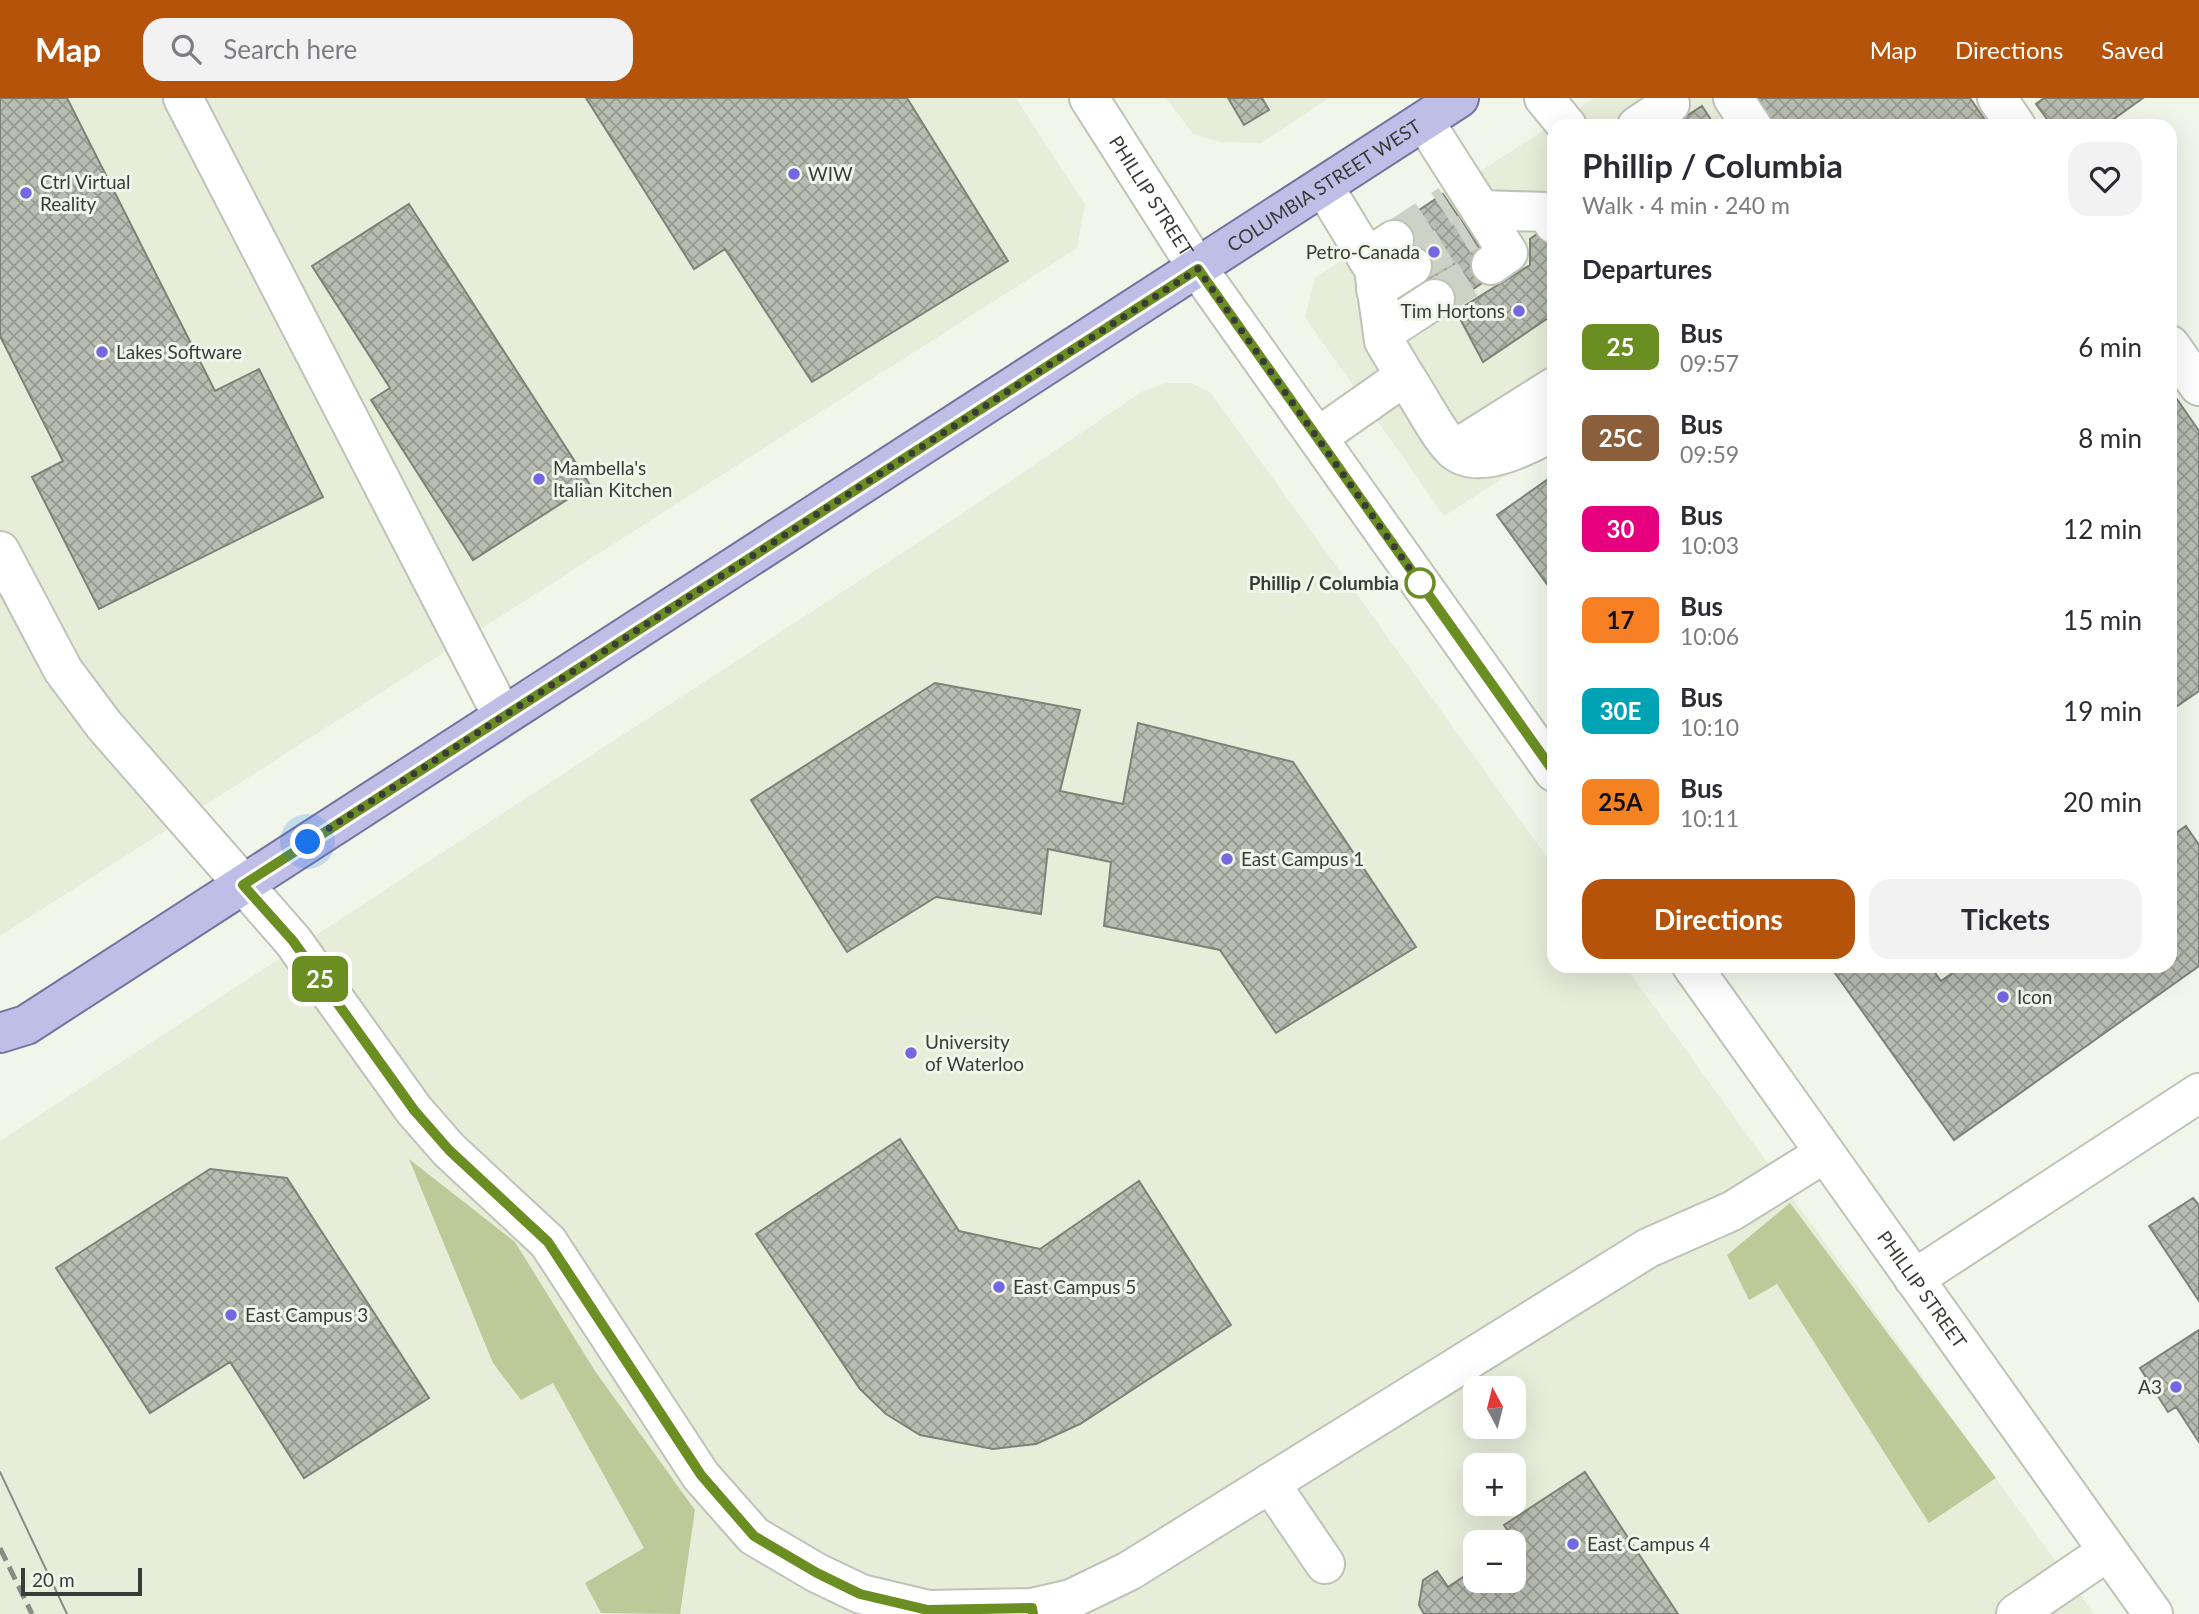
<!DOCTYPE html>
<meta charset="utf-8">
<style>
:root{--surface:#fff;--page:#f2f2f3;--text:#2b2b33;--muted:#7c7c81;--accent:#b45309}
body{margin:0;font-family:Lato,sans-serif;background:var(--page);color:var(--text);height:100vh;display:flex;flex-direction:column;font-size:26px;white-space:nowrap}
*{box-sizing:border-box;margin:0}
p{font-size:23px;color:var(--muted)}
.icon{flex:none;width:38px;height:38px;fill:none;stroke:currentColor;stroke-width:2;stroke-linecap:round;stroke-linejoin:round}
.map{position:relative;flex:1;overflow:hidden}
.drawer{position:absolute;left:1547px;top:21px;width:630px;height:854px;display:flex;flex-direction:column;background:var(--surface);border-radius:21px;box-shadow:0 7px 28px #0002}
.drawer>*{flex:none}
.badge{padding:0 14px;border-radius:10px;font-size:24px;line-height:46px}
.needle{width:46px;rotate:353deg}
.buttons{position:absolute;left:1463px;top:1278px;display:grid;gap:14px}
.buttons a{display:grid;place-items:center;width:63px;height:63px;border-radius:14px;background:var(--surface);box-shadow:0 7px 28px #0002;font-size:35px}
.scale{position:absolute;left:21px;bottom:18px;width:121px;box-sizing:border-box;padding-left:7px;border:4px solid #3a3c37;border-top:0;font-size:19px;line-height:24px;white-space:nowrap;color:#3a3c37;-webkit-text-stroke:5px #f2f6ea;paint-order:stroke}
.you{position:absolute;width:35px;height:35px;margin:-18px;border:5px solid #fff;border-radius:50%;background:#1a73e8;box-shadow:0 0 0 10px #1a73e833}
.map>.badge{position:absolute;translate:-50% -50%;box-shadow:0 0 0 4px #fff}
h2{padding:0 35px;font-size:26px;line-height:63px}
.round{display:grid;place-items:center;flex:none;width:74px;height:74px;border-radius:21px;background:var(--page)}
.overview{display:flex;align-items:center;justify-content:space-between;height:119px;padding:0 35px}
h1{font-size:33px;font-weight:700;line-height:52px}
.button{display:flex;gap:14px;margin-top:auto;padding:14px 35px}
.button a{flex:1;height:80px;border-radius:21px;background:var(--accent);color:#fff;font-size:28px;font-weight:700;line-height:80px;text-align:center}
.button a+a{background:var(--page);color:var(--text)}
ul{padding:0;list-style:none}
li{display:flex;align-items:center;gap:21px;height:91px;padding:0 35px}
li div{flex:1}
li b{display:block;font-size:26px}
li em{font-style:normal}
li .badge{min-width:77px;font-weight:700;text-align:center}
header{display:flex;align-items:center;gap:42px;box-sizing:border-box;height:98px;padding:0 35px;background:var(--accent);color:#fff}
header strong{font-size:33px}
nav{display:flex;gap:38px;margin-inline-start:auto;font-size:24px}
.search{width:490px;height:63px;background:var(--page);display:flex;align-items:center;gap:18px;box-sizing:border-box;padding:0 24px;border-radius:21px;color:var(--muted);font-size:26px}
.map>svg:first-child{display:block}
.built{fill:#e7edd9;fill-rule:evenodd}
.green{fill:#bcca9a}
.building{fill:url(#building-cross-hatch);stroke:#7f8277;stroke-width:2}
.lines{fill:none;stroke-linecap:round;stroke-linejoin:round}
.minor-tunnel{stroke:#cdd1c6;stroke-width:38;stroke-dasharray:38 19;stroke-linecap:butt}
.minor-casing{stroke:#bfc3b7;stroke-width:42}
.major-casing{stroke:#73749e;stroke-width:42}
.minor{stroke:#fff;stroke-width:38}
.major{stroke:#bebee6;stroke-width:38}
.tram{stroke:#898c84;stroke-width:2}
.rail{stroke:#898c84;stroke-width:5;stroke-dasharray:14 7;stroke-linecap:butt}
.line-casing{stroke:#fff;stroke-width:16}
.line{stroke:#6b8e23;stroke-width:10}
.walk{stroke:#3a3c37;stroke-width:7;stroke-dasharray:0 12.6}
.poi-dot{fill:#7367e2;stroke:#f2f6ea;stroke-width:2.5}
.stop-dot{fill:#fff;stroke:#6b8e23;stroke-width:3.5}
.labels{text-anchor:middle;stroke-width:6;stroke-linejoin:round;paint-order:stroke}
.poi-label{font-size:19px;fill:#3a3c37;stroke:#f2f6ea;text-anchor:start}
.street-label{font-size:19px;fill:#3a3c37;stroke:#f2f6ea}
.stop-label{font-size:19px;font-weight:bold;fill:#3a3c37;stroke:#f2f6ea;text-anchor:end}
</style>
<header>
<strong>Map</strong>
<div class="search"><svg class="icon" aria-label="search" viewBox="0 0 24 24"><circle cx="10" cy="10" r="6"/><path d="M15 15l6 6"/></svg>Search here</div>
<nav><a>Map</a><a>Directions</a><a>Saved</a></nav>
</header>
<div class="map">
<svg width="2199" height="1516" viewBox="0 0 2199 1516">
<defs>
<pattern id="building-cross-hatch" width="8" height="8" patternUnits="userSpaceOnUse" patternTransform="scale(1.75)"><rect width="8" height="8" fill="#b9bcb1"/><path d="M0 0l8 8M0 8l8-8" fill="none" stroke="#979a91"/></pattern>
</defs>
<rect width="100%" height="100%" fill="#f2f6ea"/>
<path class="built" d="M0,0h1016l69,107 -8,43 -1077,688z
M1166,0h163l-68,45 -41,-1 -27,-8z
M1594,0h122l20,28h-182v319l-110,71 -139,-199 10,-39z
M1166,285h25l20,10 343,474v99h71l469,648h-2094v-473l957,-624 186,-126zM1475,1290h39v38h-39zM1475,1367h39v38h-39zM1475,1444h39v38h-39z"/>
<path class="green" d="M409,1061l106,83 80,129 100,139 -15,104 -79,-1 -16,-30 59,-35 -91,-165 -32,17 -28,-37z
M1790,1105l206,275 -67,45 -152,-239 -28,16 -22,-45z"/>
<path class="building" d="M0,0h67l148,293 44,-22 64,128 -224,112 -67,-132 31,-16 -63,-125z
M586,0h321l101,163 -196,121 -87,-133 -31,20z
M1228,0h34l7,12 -25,15z
M1716,0h254l19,28h-253z
M2044,0h99l-39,28h-52l-16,-22z
M1702,8l13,20h-44z
M1443,96l54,79 -55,37 -54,-79z
M409,106l181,281 -117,75 -102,-160 19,-12 -78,-122z
M1540,134l14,21v61l-71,48 -27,-51 74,-46v-26z
M2170,291l29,42v260l-29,20z
M1554,377v119l-57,-79z
M935,585l145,27 -20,81 63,13 15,-81 155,39 123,185 -140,86 -56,-83 -116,-24 7,-64 -63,-13 -7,65 -105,-17 -89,55 -96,-152z
M2186,728l13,19v121l-245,174 -124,-174h100l11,15 21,-15h208v-129z
M900,1041l59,92 81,18 99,-68 92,144 -151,99 -44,20 -43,5 -73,-14 -34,-21 -26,-25 -104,-155z
M210,1071l77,9 142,220 -125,80 -74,-116 -80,51 -94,-145z
M2193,1100l6,7v96l-50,-75z
M2199,1232v112l-23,-35 -8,5 -28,-44z
M1585,1374l93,142h-254l-5,-9 4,-25 14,-9 11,16 27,-18v11h39l2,-37 -12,-18z"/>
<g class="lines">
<path class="minor-tunnel" d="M1394,142l55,-36
M1412,168l56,-34
M1435,201l56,-34"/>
<g class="minor-casing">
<g id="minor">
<path d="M183,0l319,617"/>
<path id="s1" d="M1089,0l109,171 356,503"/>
<path d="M1544,0l23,28"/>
<path d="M1733,0l19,28"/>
<path d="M1997,0l19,28"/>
<path d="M1424,23l84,132 -17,12"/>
<path d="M1637,28l33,-22 -4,-6"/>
<path d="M1481,112l65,2 8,12"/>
<path d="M1367,160l27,-18"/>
<path d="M1376,191l36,-23"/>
<path d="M1383,235l52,-34"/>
<path d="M2170,247l29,41"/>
<path d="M1405,278c13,19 33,59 48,73 25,24 77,-5 101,-18"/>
<path d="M1318,339l87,-61 -21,-35 -10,-72 -50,-82"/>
<path d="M1454,352l100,-63"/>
<path d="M0,453l63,119 41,55 189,216 121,169 35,40 99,92 153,234 53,60 63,37 44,21 67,16 104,-2 39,-9 58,-28 519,-323 84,-37 93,-58"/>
<path id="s2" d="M1692,868l461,648"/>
<path d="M1914,1181l285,-186"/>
<path d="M1270,1385l55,81"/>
<path d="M2016,1516l92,-63"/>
</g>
</g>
<g class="major-casing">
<g id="major">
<path id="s3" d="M0,935l26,-8 1433,-927"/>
</g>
</g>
<use href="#minor" class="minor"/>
<use href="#major" class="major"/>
<path class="tram" d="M0,1374l67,142"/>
<path class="rail" d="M0,1450l32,66"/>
</g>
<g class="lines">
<g class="line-casing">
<path id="line" d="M1033,1516l-1,-6 -104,2 -68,-16 -43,-21 -63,-37 -53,-61 -153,-233 -99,-92 -35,-40 -121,-169 -50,-56 955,-616 356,503"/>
</g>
<use href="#line" class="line"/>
<path class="walk" d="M308,744l890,-573 229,324 -7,-10"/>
</g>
<g class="poi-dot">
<circle cx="794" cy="76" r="7"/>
<circle cx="26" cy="95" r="7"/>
<circle cx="1434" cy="154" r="7"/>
<circle cx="1519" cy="213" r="7"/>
<circle cx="102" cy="254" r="7"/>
<circle cx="539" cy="381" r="7"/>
<circle cx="1227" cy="761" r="7"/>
<circle cx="2003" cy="899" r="7"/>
<circle cx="911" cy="955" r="7"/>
<circle cx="999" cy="1189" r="7"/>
<circle cx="231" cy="1217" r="7"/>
<circle cx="2176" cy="1289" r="7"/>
<circle cx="1573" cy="1446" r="7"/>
</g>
<circle class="stop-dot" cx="1420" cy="485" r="14"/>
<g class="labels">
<g class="poi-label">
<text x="808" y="83">WIW</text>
<text x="40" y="91">Ctrl Virtual<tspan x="40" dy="22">Reality</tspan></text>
<text x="1420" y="161" text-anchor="end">Petro-Canada</text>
<text x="1505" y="220" text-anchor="end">Tim Hortons</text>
<text x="116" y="261">Lakes Software</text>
<text x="553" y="377">Mambella's<tspan x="553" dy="22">Italian Kitchen</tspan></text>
<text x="1241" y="768">East Campus 1</text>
<text x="2017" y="906">Icon</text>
<text x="925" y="951">University<tspan x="925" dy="22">of Waterloo</tspan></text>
<text x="1013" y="1196">East Campus 5</text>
<text x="245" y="1224">East Campus 3</text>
<text x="2162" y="1296" text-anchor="end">A3</text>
<text x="1587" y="1453">East Campus 4</text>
</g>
<g class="street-label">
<text dy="7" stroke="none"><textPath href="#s3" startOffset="1573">COLUMBIA STREET WEST</textPath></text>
<text dy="7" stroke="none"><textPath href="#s1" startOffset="116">PHILLIP STREET</textPath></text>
<text dy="7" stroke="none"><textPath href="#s2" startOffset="397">PHILLIP STREET</textPath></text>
</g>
<g class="stop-label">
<text x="1399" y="492">Phillip / Columbia</text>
</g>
</g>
</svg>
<div class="buttons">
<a><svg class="needle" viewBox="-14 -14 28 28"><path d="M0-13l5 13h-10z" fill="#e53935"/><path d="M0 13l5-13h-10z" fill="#7c7c81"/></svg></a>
<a>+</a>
<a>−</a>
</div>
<div class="scale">20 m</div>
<div class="you" style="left:308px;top:744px"></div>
<b class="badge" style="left:320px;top:881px;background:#6b8e23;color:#fff">25</b>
<section class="drawer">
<div class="overview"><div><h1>Phillip / Columbia</h1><p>Walk · 4 min · 240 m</p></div><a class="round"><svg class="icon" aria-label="heart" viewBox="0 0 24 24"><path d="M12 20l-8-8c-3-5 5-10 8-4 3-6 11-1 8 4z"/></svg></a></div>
<h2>Departures</h2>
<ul>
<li><span class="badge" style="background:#6b8e23;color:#fff">25</span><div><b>Bus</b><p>09:57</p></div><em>6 min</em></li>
<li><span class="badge" style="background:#8b5e3c;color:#fff">25C</span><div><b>Bus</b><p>09:59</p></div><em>8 min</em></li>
<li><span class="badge" style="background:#e6007e;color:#fff">30</span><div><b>Bus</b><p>10:03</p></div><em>12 min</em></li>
<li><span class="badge" style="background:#f78025;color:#111">17</span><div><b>Bus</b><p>10:06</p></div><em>15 min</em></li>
<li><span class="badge" style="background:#00a3b4;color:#fff">30E</span><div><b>Bus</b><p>10:10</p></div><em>19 min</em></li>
<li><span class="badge" style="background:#f58220;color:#111">25A</span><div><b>Bus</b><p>10:11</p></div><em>20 min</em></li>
</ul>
<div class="button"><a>Directions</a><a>Tickets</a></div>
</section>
</div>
